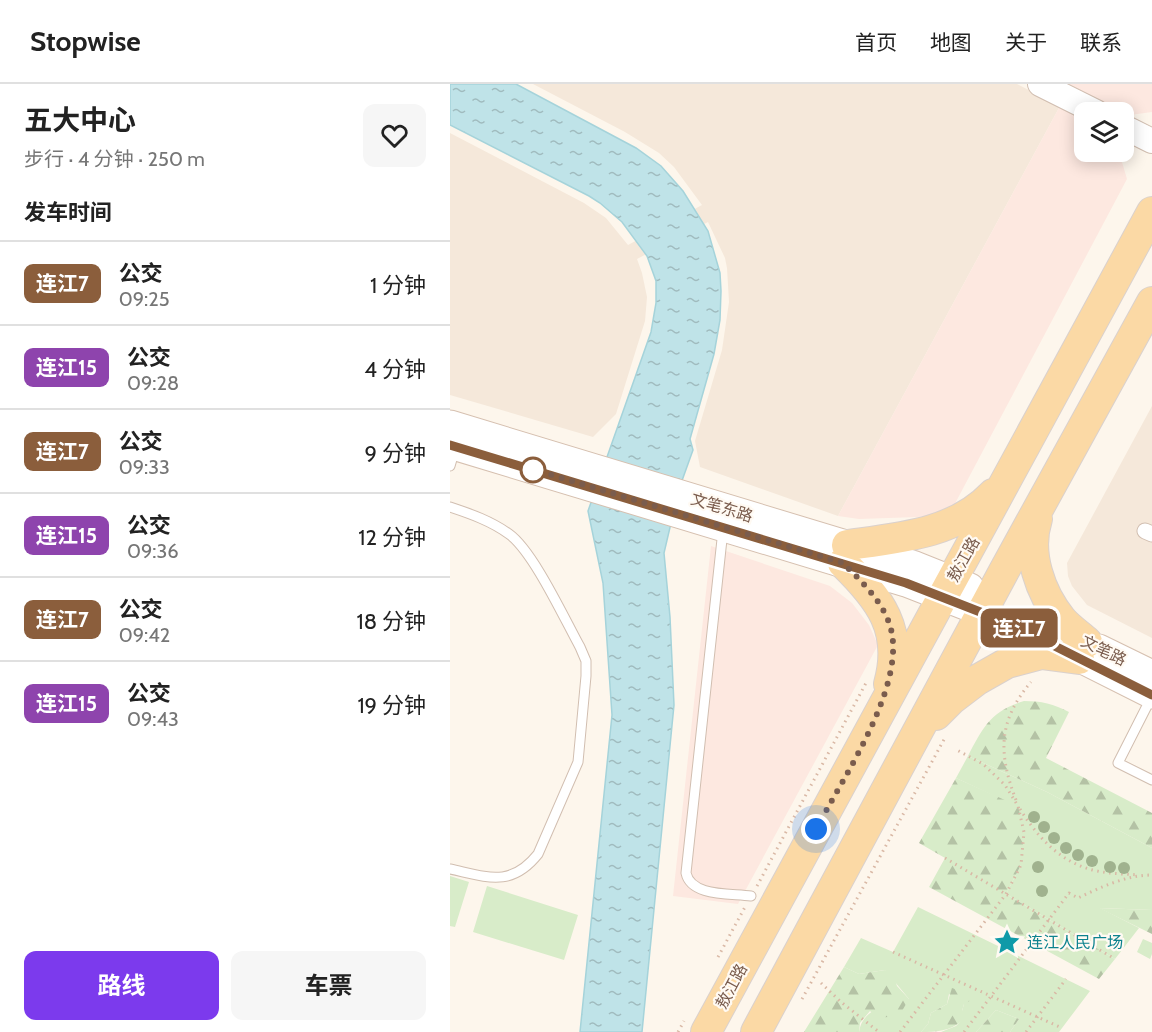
<!DOCTYPE html>
<html lang="zh">
<meta charset="utf-8">
<style>
:root{--surface:#fff;--page:#f6f6f6;--text:#222;--muted:#767676;--line:#e0e0e0;--accent:#7c3aed}
body{margin:0;font-family:Cabin,"Noto Sans SC",sans-serif;background:var(--page);color:var(--text);height:100vh;display:flex;flex-direction:column;font-size:22px;white-space:nowrap}
*{box-sizing:border-box;margin:0}
p{font-size:20px;color:var(--muted)}
.icon{flex:none;width:33px;height:33px;fill:none;stroke:currentColor;stroke-width:2;stroke-linecap:round;stroke-linejoin:round}
.map{position:relative;flex:1;overflow:hidden}
.sheet{display:flex;flex-direction:column;background:var(--surface);width:450px}
.sheet>*{flex:none}
.badge{padding:0 12px;border-radius:9px;font-size:21px;line-height:39px}
.fabs{position:absolute;left:624px;top:18px;display:grid;gap:12px}
.fabs a{display:grid;place-items:center;width:60px;height:60px;border-radius:12px;background:var(--surface);box-shadow:0 3px 15px #0003;font-size:30px}
.you{position:absolute;width:30px;height:30px;margin:-15px;border:4px solid #fff;border-radius:50%;background:#1a73e8;box-shadow:0 0 0 9px #1a73e833}
.map>.badge{position:absolute;translate:-50% -50%;box-shadow:0 0 0 3px #fff}
h2{padding:0 24px;font-size:22px;line-height:54px}
.round{display:grid;place-items:center;flex:none;width:63px;height:63px;border-radius:12px;background:var(--page)}
.headline{display:flex;align-items:center;justify-content:space-between;height:102px;padding:0 24px}
h1{font-size:28px;font-weight:700;line-height:45px}
.button{display:flex;gap:12px;margin-top:auto;padding:12px 24px}
.button a{flex:1;height:69px;border-radius:12px;background:var(--accent);color:#fff;font-size:24px;font-weight:700;line-height:69px;text-align:center}
.button a+a{background:var(--page);color:var(--text)}
ul{padding:0;list-style:none}
li{display:flex;align-items:center;gap:18px;height:84px;padding:0 24px;border-top:2px solid var(--line)}
li div{flex:1}
li b{display:block;font-size:22px}
li em{font-style:normal}
li .badge{min-width:66px;font-weight:700;text-align:center}
header{display:flex;align-items:center;gap:36px;box-sizing:border-box;height:84px;padding:0 30px;background:var(--surface);border-bottom:2px solid var(--line)}
header strong{font-size:28px}
nav{display:flex;gap:33px;margin-inline-start:auto;font-size:21px}
main{display:flex;flex:1;min-height:0}
.map>svg:first-child{display:block}
.residential{fill:#f5e8da}
.commercial{fill:#fde8e0}
.green{fill:#d8ecc9}
.forest{fill:url(#forest-firs)}
.water{fill:url(#water-ripples);stroke:#a5d3da;stroke-width:1.5}
.lines{fill:none;stroke-linecap:round;stroke-linejoin:round}
.service-casing{stroke:#d1beb0;stroke-width:11}
.pedestrian-casing{stroke:#d1beb0;stroke-width:17}
.tertiary-casing{stroke:#d1beb0;stroke-width:26}
.secondary-casing{stroke:#d6c0b0;stroke-width:29}
.primary-casing{stroke:#dad1cd;stroke-width:32}
.path{stroke:#d9b8a5;stroke-width:3;stroke-dasharray:1.5 4.5;stroke-linecap:butt}
.service{stroke:#fff;stroke-width:9}
.pedestrian{stroke:#fff;stroke-width:15}
.tertiary{stroke:#fff;stroke-width:24}
.secondary{stroke:#fff;stroke-width:27}
.primary{stroke:#fbd9a5;stroke-width:30}
.tree{fill:#a0b28e}
.line-casing{stroke:#fff;stroke-width:14}
.line{stroke:#8b5e3c;stroke-width:9}
.walk{stroke:#7a5c4d;stroke-width:6;stroke-dasharray:0 10.8}
.stop-dot{fill:#fff;stroke:#8b5e3c;stroke-width:3}
.labels{text-anchor:middle;stroke-width:4.5;stroke-linejoin:round;paint-order:stroke}
.street-label{font-size:16px;fill:#7a5c4d;stroke:#fffaf3}
.culture-label{font-size:16px;fill:#0d838f;stroke:#fffaf3;text-anchor:start}
</style>
<header>
<strong>Stopwise</strong>
<nav><a>首页</a><a>地图</a><a>关于</a><a>联系</a></nav>
</header>
<main>
<section class="sheet">
<div class="headline"><div><h1>五大中心</h1><p>步行 · 4 分钟 · 250 m</p></div><a class="round"><svg class="icon" aria-label="heart" viewBox="0 0 24 24"><path d="M12 20l-8-8c-3-5 5-10 8-4 3-6 11-1 8 4z"/></svg></a></div>
<h2>发车时间</h2>
<ul>
<li><span class="badge" style="background:#8b5e3c;color:#fff">连江7</span><div><b>公交</b><p>09:25</p></div><em>1 分钟</em></li>
<li><span class="badge" style="background:#8e44ad;color:#fff">连江15</span><div><b>公交</b><p>09:28</p></div><em>4 分钟</em></li>
<li><span class="badge" style="background:#8b5e3c;color:#fff">连江7</span><div><b>公交</b><p>09:33</p></div><em>9 分钟</em></li>
<li><span class="badge" style="background:#8e44ad;color:#fff">连江15</span><div><b>公交</b><p>09:36</p></div><em>12 分钟</em></li>
<li><span class="badge" style="background:#8b5e3c;color:#fff">连江7</span><div><b>公交</b><p>09:42</p></div><em>18 分钟</em></li>
<li><span class="badge" style="background:#8e44ad;color:#fff">连江15</span><div><b>公交</b><p>09:43</p></div><em>19 分钟</em></li>
</ul>
<div class="button"><a>路线</a><a>车票</a></div>
</section>
<div class="map">
<svg width="702" height="948" viewBox="0 0 702 948">
<defs>
<pattern id="forest-firs" width="22" height="20" patternUnits="userSpaceOnUse" patternTransform="scale(1.5)"><rect width="22" height="20" fill="#d8ecc9"/><path d="M5 1l3.5 6h-7zM16 11l3.5 6h-7z" fill="#b4c2a5"/></pattern>
<pattern id="water-ripples" width="26" height="14" patternUnits="userSpaceOnUse" patternTransform="scale(1.5)"><rect width="26" height="14" fill="#bfe3e8"/><path d="M2 4q2-2 4 0t4 0M15 11q2-2 4 0t4 0" fill="none" stroke="#a0bbbe"/></pattern>
</defs>
<rect width="100%" height="100%" fill="#fdf6ec"/>
<path class="residential" d="M83,0h484l43,22 -222,410 -138,-49 -5,-26 27,-91 7,-48 -2,-34 -2,-10 -17,-36 -71,37 5,14 5,24 -2,24 -29,93 -23,23 -143,-42v-262l134,70 22,15 22,27 74,-40 -28,-38 -15,-14 -34,-21z
M702,322v232l-65,-33 -15,-19 -4,-10 -1,-13z"/>
<path class="commercial" d="M618,0h84v28l-22,3z
M610,22l24,14v32h35l8,27 -177,334 -32,4 -59,2 -21,-3z
M261,462l119,40 22,17 17,22 9,20 -140,259 -65,-8z"/>
<path class="green" d="M518,672l79,36 105,56v62l-52,-2 39,20 -24,31 -109,-65 15,-29 -3,-58 -62,-29z
M0,792l19,6 -14,45 -5,-1z
M37,802l91,29 -14,45 -91,-28z
M468,823l172,84 -31,41h-49l9,-13 -23,-9 -20,22h-35l15,-6 5,-5 1,-10 2,-7 -15,-10 -2,10 -16,9 -3,11 -7,8h-62c3,-24 30,-27 50,-33l-24,-29 -26,4 -15,-7 17,-29 32,14z
M693,855l9,4v11l-2,5 -13,-7z"/>
<path class="forest" d="M574,617c17,0 30,3 45,11l-23,46 106,55v35l-105,-56 -79,-36c15,-29 23,-45 56,-55z
M506,694l62,28 6,26 -3,33 -15,29 109,65 -16,20 -170,-92 16,-29 -26,-15z
M649,824l53,2v24z
M394,883l15,7 26,-4 8,3 4,13 12,13 -10,17 -22,2 -7,-7 -10,12 -1,9h-55z
M502,904l25,9 -13,7 -2,7v10c-12,10 -26,11 -41,11l7,-8 3,-11 16,-9z
M546,926l23,9 -9,13h-34z"/>
<path class="water" d="M0,0h66l120,64 25,18 22,25 25,40 12,42 1,18 -1,29 -6,34 -24,85 3,11 -14,39 -15,64 6,64 4,88 -32,327h-62l32,-317 -9,-132 -15,-72 63,-179 5,-29v-22l-9,-25 -25,-34 -22,-19 -11,-7 -139,-71z"/>
<g class="lines">
<g class="service-casing">
<path id="service" d="M0,382l5,-17
M0,423c21,7 41,14 59,27 24,17 55,84 71,113l6,14v15l-8,86 -40,92c-27,34 -51,23 -88,15
M273,446l-37,343c5,24 45,20 65,23
M701,614l-33,65 34,17"/>
</g>
<g class="pedestrian-casing">
<path id="pedestrian" d="M695,447l7,3"/>
</g>
<g class="tertiary-casing">
<path id="tertiary" d="M590,0l56,28
M674,43l28,14"/>
</g>
<g class="secondary-casing">
<path id="secondary" d="M0,340l465,141 55,22
M0,361l456,138 105,41 141,71
M649,564l53,26"/>
</g>
<g class="primary-casing">
<path id="primary" d="M587,435c-11,34 3,74 25,101 7,8 17,15 25,22
M397,461c52,-7 108,-11 146,-51
M393,479c37,36 61,67 46,121
M486,631l16,-16 25,-19 30,-17 34,-9 38,5
M256,948l446,-820
M306,948l248,-461 148,-269"/>
</g>
<path class="path" d="M566,716c-18,-47 -18,-79 15,-118
M570,725c18,29 42,55 77,62 14,3 29,3 42,4
M495,774l170,101
M307,802l109,-203
M443,868l169,76
M268,873l27,-50
M371,899l20,19 38,30
M352,915l144,-263
M228,948l6,-11
M450,948l106,-138 15,-29 3,-33 -6,-26 -13,-21 -22,-21 -28,-15
M514,948l105,-139 9,5c23,-11 49,-23 74,-23
M576,948l40,-53"/>
<use href="#service" class="service"/>
<use href="#pedestrian" class="pedestrian"/>
<use href="#tertiary" class="tertiary"/>
<use href="#secondary" class="secondary"/>
<use href="#primary" class="primary"/>
</g>
<g class="tree">
<circle cx="584" cy="733" r="6"/>
<circle cx="594" cy="743" r="6"/>
<circle cx="604" cy="754" r="6"/>
<circle cx="616" cy="764" r="6"/>
<circle cx="628" cy="771" r="6"/>
<circle cx="642" cy="777" r="6"/>
<circle cx="588" cy="783" r="6"/>
<circle cx="660" cy="783" r="6"/>
<circle cx="674" cy="784" r="6"/>
<circle cx="592" cy="807" r="6"/>
</g>
<g class="lines">
<g class="line-casing">
<path id="line" d="M0,361l456,138 105,41 141,71"/>
</g>
<use href="#line" class="line"/>
<path class="walk" d="M83,386l-1,-1 311,94c20,20 44,42 49,71 10,58 -49,144 -76,195"/>
</g>
<defs>
<g id="sight-bare" transform="scale(2.07)"><path d="M0-6L1.8-2.2L6-1.7L2.9 1.2L3.7 5.4L0 3.3L-3.7 5.4L-2.9 1.2L-6-1.7L-1.8-2.2Z" fill="#0f9aa8" stroke="#fffaf3" stroke-width="2.5" paint-order="stroke"/></g>
</defs>
<g fill-rule="evenodd">
<use href="#sight-bare" x="557" y="858"/>
</g>
<circle class="stop-dot" cx="83" cy="386" r="12"/>
<g class="labels">
<g class="street-label">
<text transform="translate(272 423) rotate(17)" y="6">文笔东路</text>
<text transform="translate(513 475) rotate(-61)" y="6">敖江路</text>
<text transform="translate(654 566) rotate(26)" y="6">文笔路</text>
<text transform="translate(281 902) rotate(-62)" y="6">敖江路</text>
</g>
<g class="culture-label">
<text x="577" y="864">连江人民广场</text>
</g>
</g>
</svg>
<div class="fabs">
<a><svg class="icon" aria-label="layers" viewBox="0 0 24 24"><path d="M12 4l9 5-9 5-9-5zM3 14l9 5 9-5"/></svg></a>
</div>
<div class="you" style="left:366px;top:745px"></div>
<b class="badge" style="left:569px;top:544px;background:#8b5e3c;color:#fff">连江7</b>
</div>
</main>
